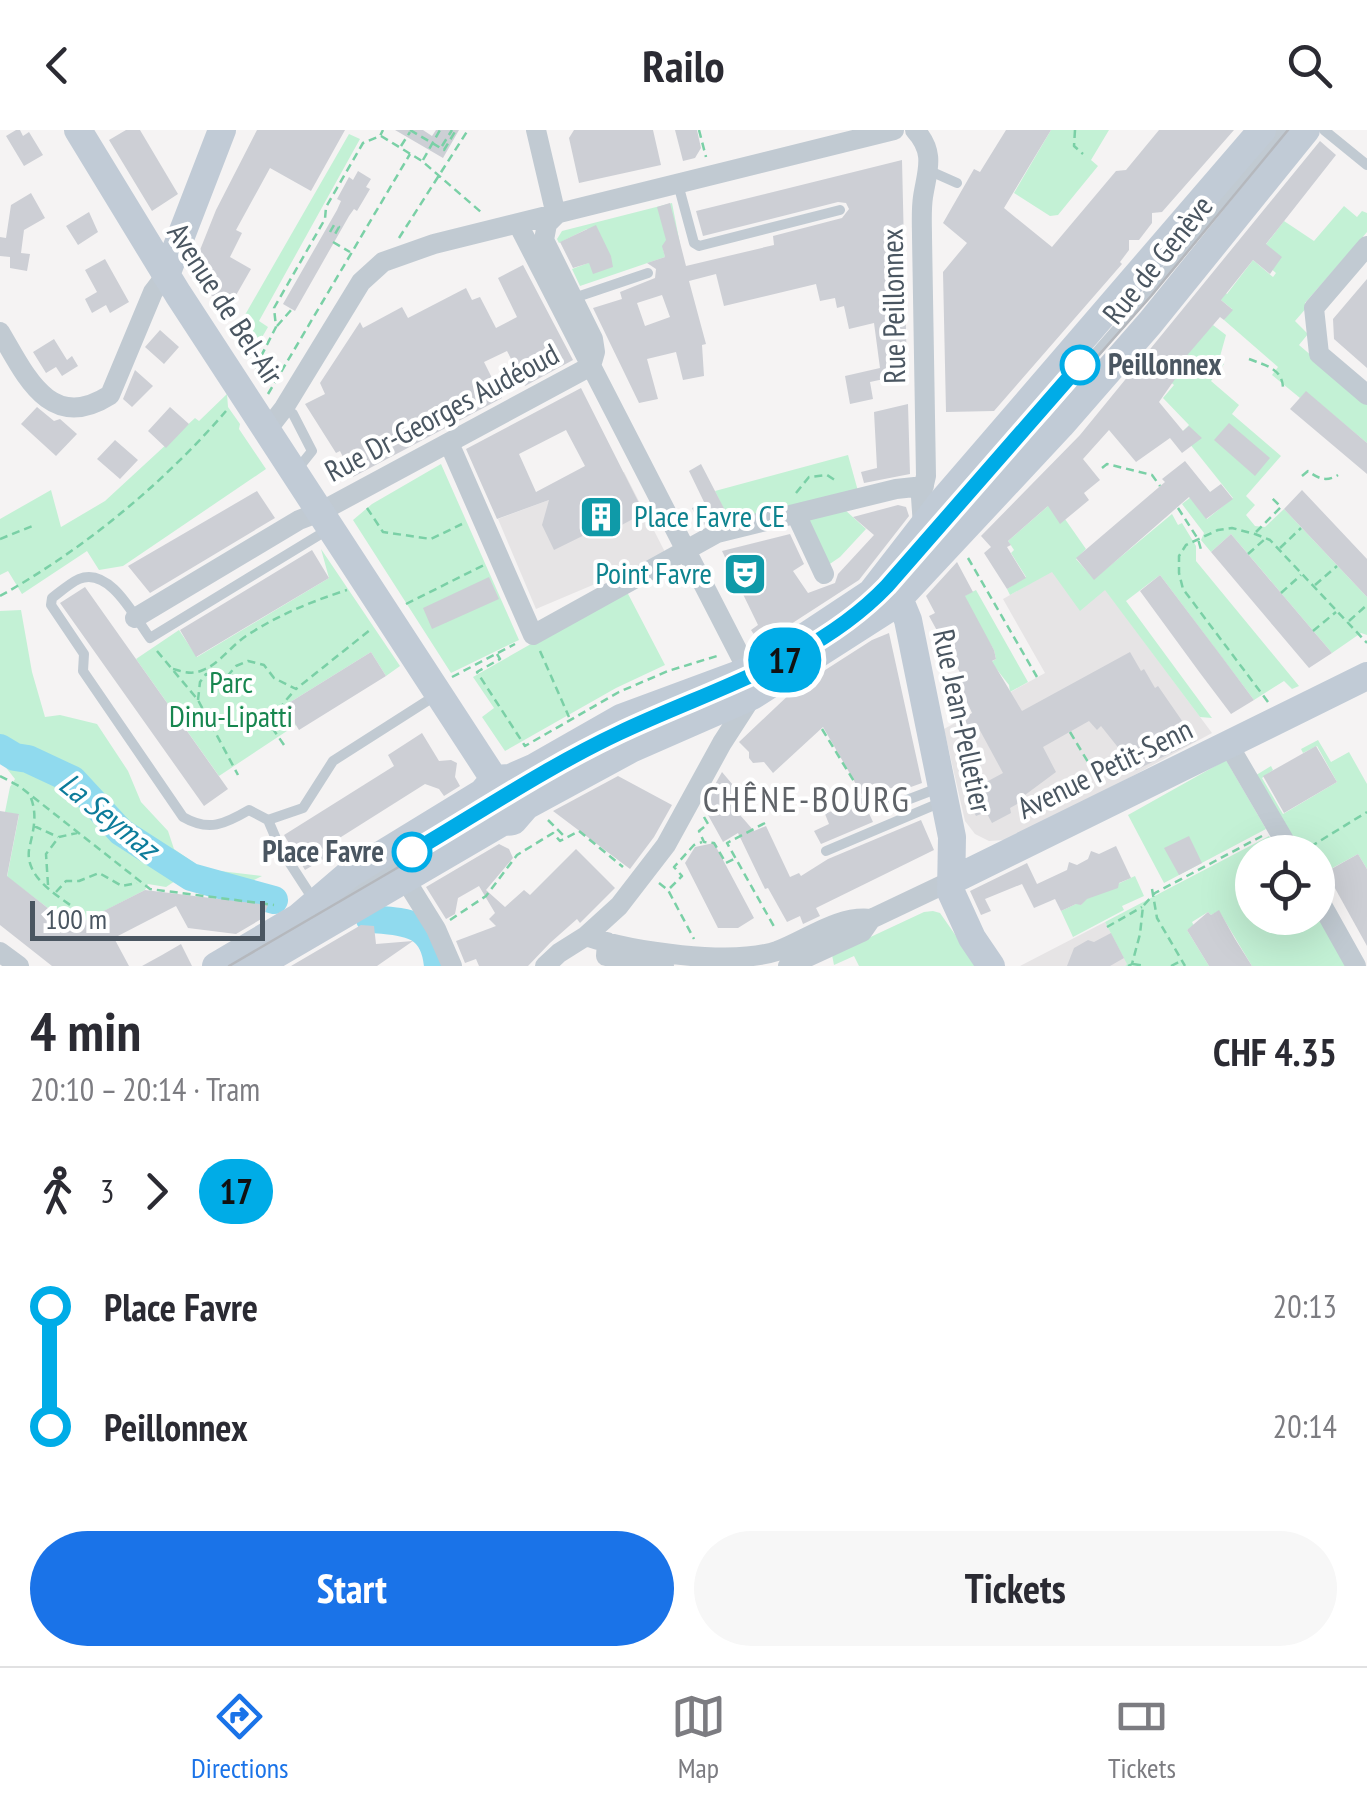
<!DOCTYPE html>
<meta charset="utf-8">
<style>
:root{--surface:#fff;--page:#f7f7f7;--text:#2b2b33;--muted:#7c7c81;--line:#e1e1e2;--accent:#1a73e8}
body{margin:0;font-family:"PT Sans Narrow",sans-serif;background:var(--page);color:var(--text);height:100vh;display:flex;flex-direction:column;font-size:38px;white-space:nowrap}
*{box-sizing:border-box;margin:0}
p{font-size:32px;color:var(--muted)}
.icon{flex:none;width:55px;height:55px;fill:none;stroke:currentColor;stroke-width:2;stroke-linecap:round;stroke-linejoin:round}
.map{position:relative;height:836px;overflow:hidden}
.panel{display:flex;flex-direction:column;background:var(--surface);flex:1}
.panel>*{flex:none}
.badge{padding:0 20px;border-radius:32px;font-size:35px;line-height:65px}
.tools{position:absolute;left:1235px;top:705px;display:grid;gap:20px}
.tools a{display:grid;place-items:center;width:100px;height:100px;border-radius:50%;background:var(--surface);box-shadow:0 10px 40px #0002;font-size:50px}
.scale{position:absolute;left:30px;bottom:25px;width:235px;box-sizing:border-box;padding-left:10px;border:5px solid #4a5661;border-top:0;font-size:28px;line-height:35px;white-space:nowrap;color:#4a5661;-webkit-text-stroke:8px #fff;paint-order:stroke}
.map>.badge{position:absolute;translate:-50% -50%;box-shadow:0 0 0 5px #fff}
.legs{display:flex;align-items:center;gap:15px;height:110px;padding:0 30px;font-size:32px}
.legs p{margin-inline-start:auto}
.headline{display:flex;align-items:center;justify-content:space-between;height:170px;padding:0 30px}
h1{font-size:55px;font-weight:800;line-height:75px}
.button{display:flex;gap:20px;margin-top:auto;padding:20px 30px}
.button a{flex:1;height:115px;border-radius:60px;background:var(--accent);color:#fff;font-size:40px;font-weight:800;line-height:115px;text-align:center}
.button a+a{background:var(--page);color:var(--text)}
ul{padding:0 30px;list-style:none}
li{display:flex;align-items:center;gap:35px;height:120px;font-size:38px}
li i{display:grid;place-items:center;width:15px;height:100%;margin:0 12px;background:currentColor}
li i::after{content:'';width:25px;height:25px;margin:-12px;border:8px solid;border-radius:50%;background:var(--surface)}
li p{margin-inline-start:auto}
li:first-child i{background:linear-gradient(#0000 50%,currentColor 0)}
li:last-child i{background:linear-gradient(currentColor 50%,#0000 0)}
header{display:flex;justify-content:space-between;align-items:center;height:130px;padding:0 30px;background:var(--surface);font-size:45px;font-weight:800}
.tabs{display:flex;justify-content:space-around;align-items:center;height:140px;border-top:2px solid var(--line);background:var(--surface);font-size:28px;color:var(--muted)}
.tabs a{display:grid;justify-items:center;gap:5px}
.tabs .on{color:var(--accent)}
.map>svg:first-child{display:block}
.education{fill:#e6e4e5}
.green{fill:#c3f1d5}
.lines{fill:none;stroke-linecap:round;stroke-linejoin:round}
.river{stroke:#90daee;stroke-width:28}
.building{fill:#cdcfd5;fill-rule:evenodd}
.path{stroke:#7ad0a6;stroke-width:2.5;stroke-dasharray:8 5;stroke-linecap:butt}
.lane{stroke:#c1cad2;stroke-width:10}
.street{stroke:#c1cad2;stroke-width:20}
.secondary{stroke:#c1cbd6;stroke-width:28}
.tram{stroke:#b5b8bd;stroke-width:2.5}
.line-1-casing{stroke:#fff;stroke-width:22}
.line-1{stroke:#00ace7;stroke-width:15}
.stop-1-dot{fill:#fff;stroke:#00ace7;stroke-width:5}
.labels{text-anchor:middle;stroke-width:8;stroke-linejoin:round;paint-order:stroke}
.street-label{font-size:30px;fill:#4a5661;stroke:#fff}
.stop-label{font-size:30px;font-weight:bold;fill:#4a5661;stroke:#fff;text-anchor:start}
.culture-label{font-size:30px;fill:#0d838f;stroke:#fff;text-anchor:start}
.park-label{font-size:30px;fill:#17864f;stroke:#fff}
.water-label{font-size:32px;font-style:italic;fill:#0c7c9b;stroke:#fff}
.quarter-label{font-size:35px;letter-spacing:2.5px;fill:#5f6368;stroke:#fff}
</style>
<header><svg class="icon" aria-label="back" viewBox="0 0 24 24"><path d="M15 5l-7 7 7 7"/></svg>Railo<svg class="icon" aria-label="search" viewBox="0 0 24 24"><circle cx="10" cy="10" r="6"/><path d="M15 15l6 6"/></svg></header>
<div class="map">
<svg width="1367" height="836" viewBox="0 0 1367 836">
<rect width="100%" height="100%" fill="#f5f3f3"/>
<path class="education" d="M624,342l42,82 -130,55 -38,-90z
M1052,441l53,18 107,144 -109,59 -98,48 -16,1 -14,-7 -10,-13 -21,-92 101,-56 -42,-74z
M1105,792l23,42 -3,2h-105z"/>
<path class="green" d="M1051,0h58l-18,30 7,6 -40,49 -8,1 -36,-23z
M349,4l11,5 -101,182 9,6 -18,31 -16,-24z
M672,73l8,41 -17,4 2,9 -85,29 -8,-17 38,-14 -23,-26 -28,14 -2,-4 5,-8z
M1344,76l13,11 5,-6 5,2v19l-62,71 3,3 -13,15 13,13 -9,11 68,58v40l-61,-51 -6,6 -28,-23 6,-8 -54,-47 8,-11 -11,-9 -1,-12 7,6 26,-34 20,17 3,-4 -19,-17 27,-35 30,20z
M1213,195l13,10 -7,25 5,4 -13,17 28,24 -7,9 49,42 -35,40 9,9 -9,10 9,11 10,1 19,-18 83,88v38l-6,-2 -29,20 -101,-119 -20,18 -10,-12 3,-7 -22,-29 23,-18 8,10 -15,12 9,11 26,-21 -52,-65 8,-8 -26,-27 11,-13 -13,-11 21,-6 5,-7 -9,-7z
M227,264l1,13 12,17 -1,5 27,40 -143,97 -24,4 -12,-19 -65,43 -14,-23 -8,4v-56l51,-29 10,37 44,-26 90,-83 4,3z
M848,325l10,36 -14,18 22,20 -26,28 -22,15 -27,-64 -60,16 -16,-33z
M441,334l78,176 -68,33 -98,-153 19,-16z
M1051,369l35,50 -10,10 18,20 78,-65 6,11 4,-2 14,23v15l103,125 -7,3 -8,-8 -30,19 -94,-125 -34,26 86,117 -12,-1 -95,-127 -25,21 -28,-39 -42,23 -3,-6 19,-12 -15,-24 3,-3 -6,-9 39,-34z
M321,419l79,117 -14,10 -15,-24 -87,54 12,19 -77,51 -83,-117 43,-29 18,27 132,-79z
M626,460l39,75 -49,23 -111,63 -23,-34 12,-9 -21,-31z
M976,460l52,92 -18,10 -1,-7 -18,-23 5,-3 -2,-9 -32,-53z
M21,480l11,62 13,45 15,-2 37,9 31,47 13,31 27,29 6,18 29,20 59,7 -20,10 -55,-13 -21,14 -18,-3 -3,6 -72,37 -66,-50 12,-62 -14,-3 5,-25 5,-8 -15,-19v-149z
M1318,610l13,22 18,-10 18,32v85l-9,-15 -31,17 8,17 -13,8 -4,-7v-37h-22l-43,-75 18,-11 2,4 -11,8 21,36 54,-32 -20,-36 -14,7 -2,-4z
M1226,630l40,69 -102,54 -36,-68z
M1269,706l10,16h-27v66h66l32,48h-98l-33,-55 -8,4 -3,-3 -16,10 2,4 -7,4 22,36h-84l2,-2 -22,-42z
M1135,746l9,20 -22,10 2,4 -51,27 -12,-26 17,-8 3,2 4,-6z
M933,781l7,2 37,53h-118l-5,-10 -20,9 -2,-10 92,-43z"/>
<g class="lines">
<path class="river" d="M0,618l15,9 13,2 45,21 48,52 70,45 83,23
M370,789c37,3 64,3 68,47"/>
</g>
<path class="building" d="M16,0h4l3,6 6,-4 14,23 -19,11 -18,-30z
M126,0h14l38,64 -26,17 -43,-71z
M257,0h88l-34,61 -41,-23 -34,62 6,3 -12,24 21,12 -24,42 -14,-8 3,-5 -12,-7 3,-5 -17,-11 26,-65z
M395,0h28l9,6 4,-6h23l-16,28z
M574,0h79l8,35 -82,18 -10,-45z
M675,0h22l4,18 -6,10 -12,3z
M1006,0h45l-47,78 48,39 64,-76 10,-1 33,-40h75l-72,82 -10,1v10l-13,17h-10v10l-9,12 2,2 -128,147 -48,1 -3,-140 24,-29 -24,-20 31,-54 6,3z
M1320,11l16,14 -70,89 16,13 -12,17 -17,-14 -32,40 12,10 -9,10 -4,-3 -36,42 3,3 -28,40 24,29 6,-5 13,12 -20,15 -12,-15 -34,24 -27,-32 -26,29 17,21 -16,13 5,7 -29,24 -12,-18 -40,35 3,4 -4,2 19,31 -19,11 -23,-36 7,-6 -10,-11 99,-101z
M902,30l5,214 -37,8 3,17 -23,5 -5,-28 35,-8 -6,-45 -25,6 -5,-23 -7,2 -2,-10 -15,3 -4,-17 -92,22 -8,-32 -27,7 17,63 -4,1 2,31 -21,4 -7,-28 -29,7 11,40 -19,4 -46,-95 29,-9 -2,-7 35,-14 1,-9 -9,-6 18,-6 -3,-11 4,-6 -9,-33 13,-4 16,63 88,-21 -1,-9 69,-18 7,-9 -3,-6 -8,-1 -135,34 -7,-25zM662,165l8,22 -25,9 -8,-23z
M358,41l13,8 -5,8 4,2 -13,22 -3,-2 -5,7 -54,95 -12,-7 54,-94 4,-9 -4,-2 12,-22 4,3z
M31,63l14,25 -21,12 -3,23 9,1 -3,17 -17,-3v-11l-10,-1v-19l6,1 5,-33z
M89,82l9,20 -20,13 -12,-19z
M596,95l15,31 2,11 -20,7 -4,-11 -16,5 -13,-26z
M105,129l24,43 -19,11 -4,-8 -14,8 -7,-14 12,-7 -12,-22z
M523,135l50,95 -48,26 -18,-35 -23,11 18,36 -149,79 -13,-26 -4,2 -31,-49 20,-10 -5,-11 40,-61 3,6 39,-21 6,11 58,-30 6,12 8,-3 16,31 21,-11 -19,-39z
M1367,149v89l-33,-29 -1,-20z
M160,200l19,17 -15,17 -19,-17z
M54,209l13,21 5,-4 6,10 -16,10 -6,-9 -10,6 -13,-21z
M135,240l18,16 -21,21 -9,-8z
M581,258l63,125 -26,14 -3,-7 -61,30 -12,-25 7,-25 -52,19 -31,-70zM566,300l19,36 -49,26 -17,-38z
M1306,261l61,52v31l-77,-65z
M908,274l2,70 -46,9 -3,-11 16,-4 -3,-56z
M37,277l17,14 6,-2 17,15 -21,22 -35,-32z
M170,277l19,17 -23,24 -18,-17z
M1229,293l41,35 -15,18 -41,-36z
M115,310l23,20 -18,19 -23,-20z
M1185,331l25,31 11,-8 12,15 -27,20 -17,-22 -95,83 -18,-22 89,-76 -3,-3z
M701,334l27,52 -28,10 -8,-18 12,-6 -15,-31z
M1302,360l65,69v38l-83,-88z
M257,361l18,27 -125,75 -22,-27z
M898,375l8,2 3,9 -50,64 -99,64 -9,-14 7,-5 -36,-74 68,-17 14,30 -11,7 15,22 27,-10 3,-9 36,-39 -21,-18z
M1231,404l33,39 68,80 -23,15 -33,-39 -65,-77z
M312,420l17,28 -133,79 -16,-27z
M957,432l16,30 -8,4 29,54 2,9 -4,2 30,50 108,-59 11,19 3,-2 11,19 3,-2 38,55 -60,29 -35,-44 -4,4 -8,-9 -46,26 13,25 -31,23 1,4 -16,9 1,5 -19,10 -6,-11 -10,4 -12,-22 39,-21 -26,-48 -8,3 -5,-10 8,-5 -15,-32 6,-3 -34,-62 6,-3 -9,-17z
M1160,445l62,82 32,43 -23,14 -31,-41 -60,-82z
M489,447l10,22 -67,30 -9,-21z
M85,457l143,202 -24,17 -144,-203z
M889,503l33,150 -25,9 -5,-4h-7l-4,11 -13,6 -45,-78 -50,46 -9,-11 -11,1 -4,-5v-6l-10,-10 55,-52 78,-50z
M371,522l15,24 -87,54 -15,-24z
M422,603l17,28 12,-1 6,3 -2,14 5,9 -16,10 -5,-7 -14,-5 -103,65 5,8 -22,13 -21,-35 110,-69 -6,-11z
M1316,616l21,36 -53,31 -21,-37z
M722,642l16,19 -11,9 27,31 12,-5 24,51 9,-4 2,3 27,-17 93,-39 13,30 -118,58 4,8 -17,8 -3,-8 -13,6 -19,-34 -3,1 -27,-56 -15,9 -20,-36z
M618,646l54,29 -18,32 -24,32 -77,-58z
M862,668l11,24 -52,22 -7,-13 15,-7 -4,-10z
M0,681l19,3 -12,62 65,51 73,-37 123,15 -5,13 -27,16 -48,-6 -12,-22 -62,32 15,28h-77l-52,-41z
M1189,706l13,27 -23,12 -15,-27z
M714,713l40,75 -16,10h-20l-33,-65 10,-16z
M499,714l10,5 4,9 -27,32 19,17 19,-17 6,5 46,-46 39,39 -35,35 -3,-4 -27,24 -22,23h-49l-3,-7 -11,4 -9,-22 40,-15 -7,-7 6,-6 -16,-27 -21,12 -3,16 -9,5 -20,-32z
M1116,716l15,32 -12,5 -1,5 -31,11 -6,6 -5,-1 -15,7 -6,-12 -21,9 -12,-24 -37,15 6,12 -10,4 -11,-24 57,-28 10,21 30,-14 2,-8 8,3 11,-6 3,-8 8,3z
M1358,724l9,15v77l-41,-74z
M1219,780l16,29 17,27h-43l-22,-36 21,-18 3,3z
M361,795l13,1 2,18 37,-3 -36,25h-86z
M1111,803l13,25 -14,8h-43l7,-18 14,-8 6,2z
M181,814l11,22h-50l20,-11z"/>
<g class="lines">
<path class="path" d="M410,0l34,20 12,-20
M699,0l7,27
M1075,0l-1,16 9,8
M381,6l41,25 60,52
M401,16l9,-14
M442,16l10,-16
M423,30l17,-30
M330,102l4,-7 5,2 -4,7
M399,108l69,-108
M333,112l17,10
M277,196l15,-17
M1249,229c18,7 35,10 34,32
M255,238l21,-41 -2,-19 51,-89 1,-12 37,-64 17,-7 3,-6
M268,264l142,-240
M1102,338l5,-4 45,11 8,11
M1302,346l6,-5c11,8 18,11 30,4
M796,363l13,-16 18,-2 11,7
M367,378l16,24 48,7 31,-15
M1178,378l20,31 4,14
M1256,402l25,-25 -11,-11
M0,409l35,-14
M1280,418l21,-20
M1248,424l17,-15
M968,428l69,119
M1315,455l22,-19
M1281,463l20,-18
M0,466c84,-47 163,-112 226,-185
M406,474l78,-39
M1349,491l18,-16
M1313,501l23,-19
M157,521l41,49 40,75
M540,521l29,66
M497,524l3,5 -23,13 48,74 94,-54 49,-21 49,-15
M173,539c11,3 19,6 30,1 16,-6 28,-24 43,-34 32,-21 64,-34 101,-46
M452,547l63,-33
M198,570l2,-18 6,-8 18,6 12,-14 12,-5 16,4 10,13 22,11 74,-59
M1268,572l-85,-113 -4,-16v-17l7,-11 32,-15 14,-2 23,6 15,6 97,103
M822,599l44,72
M1070,602l30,50
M284,615l-11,-16c2,-17 11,-27 22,-39
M0,646l19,10 131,103 124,16
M31,668c6,16 3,30 -1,47 -9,33 31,52 54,70
M704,687l4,7 -9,7 5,11 10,1 12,20 10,-5
M548,690l18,18
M765,693l-38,20 49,87
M34,696l24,11
M327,716l7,11
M1310,717l57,-35
M659,753l9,7 26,49
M48,755l-2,-31 13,-17 18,-4
M670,758l12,-12 -8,-9 20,-22 8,-3
M1152,759l5,29 28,48
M56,762l10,-11h13l20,-8 23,13 15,-3
M450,790l36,-24 31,-41 36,-22 7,8 19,-10 44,36
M1107,797l35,-20
M1133,834l12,2
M1128,836l4,-2 8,-30 3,-28 12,-13 107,-57
M1171,836l10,-5"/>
<path class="lane" d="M1324,0l43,35
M930,41l27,12
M678,54l16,59 5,3 141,-36
M574,168l74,-25
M284,278l9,6 19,37 -16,20
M898,450l250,-287 134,-163
M889,666l5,7h5l42,-16
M268,690l-19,-10c-24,14 -40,22 -66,7l-100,-146 1,-17 -33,-49 1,-7c8,-6 18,-15 27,-19 31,-13 56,39 71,59l179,-109
M826,721l118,-50
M340,768l254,-149 95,-42
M315,772l-35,-54 -12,-28 35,-12 30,-47 105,-67"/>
<path class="street" d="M536,0l20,85 -9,9 -3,16 49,99 2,13 -4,14
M915,0c21,23 12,41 8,67 -2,13 -1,27 -1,40l4,239 -5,21 2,29
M518,94l230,447
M1367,116l-53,62 5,46 48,41
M0,202c26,44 50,101 110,63l43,-103 13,-17
M266,296l8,-5 10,-13 77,-126 22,-20 51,-18 460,-114
M449,313l84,192 184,-102 179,-44 28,-3
M796,384l28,60
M135,488l164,-98 21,-8 271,-146
M1228,614l63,108
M405,749l31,50 16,37
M1318,768l38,68
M586,806c46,16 145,30 191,15 30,-11 61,-36 94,-32
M607,812l-1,14 58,10
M0,822l19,14
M545,836l14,-13 27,-17 33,-30 47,-61 56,-102 29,-45
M788,836l74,-34 9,-13 80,-38"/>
<path class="secondary" d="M78,0l100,164 316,485
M1262,0l-322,374 -69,89 -92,61 -31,17 -127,47 -86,49 -25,11 -16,1 -12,14c-2,20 11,32 31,28l13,-15 105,-57 121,-53 139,-89 170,-182 89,-102 156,-193
M166,145l56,-145
M890,458l9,10 9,22 44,217 -1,55 21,46 19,28
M951,751l416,-205
M216,836l83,-49 49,-42 134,-82
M256,836l245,-143"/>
<path class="tram" d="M229,836l367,-214 39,-19 115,-47 36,-19 90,-60 275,-311 137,-166"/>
</g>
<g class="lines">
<g class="line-1-casing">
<path id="line-1" d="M412,722c68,-40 135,-85 207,-119 92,-44 195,-71 268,-147l193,-221"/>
</g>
<use href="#line-1" class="line-1"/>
</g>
<defs>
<g id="building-square" transform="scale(2.25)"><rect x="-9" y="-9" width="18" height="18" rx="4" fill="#0f9aa8" stroke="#fff"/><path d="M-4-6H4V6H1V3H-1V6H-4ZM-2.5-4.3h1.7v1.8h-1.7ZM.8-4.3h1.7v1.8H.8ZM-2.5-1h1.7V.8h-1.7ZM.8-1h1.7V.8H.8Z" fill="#fff"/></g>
<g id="theatre-square" transform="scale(2.25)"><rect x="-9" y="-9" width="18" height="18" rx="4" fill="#0f9aa8" stroke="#fff"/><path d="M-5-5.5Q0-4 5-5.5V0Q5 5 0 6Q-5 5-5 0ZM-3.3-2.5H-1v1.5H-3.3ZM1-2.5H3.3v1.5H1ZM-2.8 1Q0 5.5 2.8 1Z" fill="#fff"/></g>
</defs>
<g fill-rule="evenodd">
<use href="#building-square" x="601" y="387"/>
<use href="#theatre-square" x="745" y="444"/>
</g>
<g class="stop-1-dot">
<circle cx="1080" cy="235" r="18"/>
<circle cx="412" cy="722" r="18"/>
</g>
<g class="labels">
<g class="street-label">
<text transform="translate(1158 130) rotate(-51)" y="10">Rue de Genève</text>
<text transform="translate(225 174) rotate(57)" y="10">Avenue de Bel-Air</text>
<text transform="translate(894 176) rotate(-91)" y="10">Rue Peillonnex</text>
<text transform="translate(442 283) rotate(-28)" y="10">Rue Dr-Georges Audéoud</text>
<text transform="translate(962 591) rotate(78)" y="10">Rue Jean-Pelletier</text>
<text transform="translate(1105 639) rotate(-26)" y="10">Avenue Petit-Senn</text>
</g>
<g class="stop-label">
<text x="1108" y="245">Peillonnex</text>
<text x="384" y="732" text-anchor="end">Place Favre</text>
</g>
<g class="culture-label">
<text x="634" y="397">Place Favre CE</text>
<text x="712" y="454" text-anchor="end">Point Favre</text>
</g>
<g class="park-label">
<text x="231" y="563">Parc<tspan x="231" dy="34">Dinu-Lipatti</tspan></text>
</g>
<g class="water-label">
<text transform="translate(109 686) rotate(39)" y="11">La Seymaz</text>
</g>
<g class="quarter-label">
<text x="807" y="682">CHÊNE-BOURG</text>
</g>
</g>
</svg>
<div class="tools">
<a><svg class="icon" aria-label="locate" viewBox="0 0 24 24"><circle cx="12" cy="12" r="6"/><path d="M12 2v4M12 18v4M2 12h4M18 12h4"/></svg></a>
</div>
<div class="scale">100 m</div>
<b class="badge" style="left:785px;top:530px;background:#00ace7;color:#111">17</b>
</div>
<section class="panel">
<div class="headline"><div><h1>4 min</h1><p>20:10 – 20:14 · Tram</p></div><b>CHF 4.35</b></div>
<div class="legs"><svg class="icon" aria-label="walk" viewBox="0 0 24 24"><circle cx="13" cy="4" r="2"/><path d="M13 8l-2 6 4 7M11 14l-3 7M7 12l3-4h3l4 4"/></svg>3<svg class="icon" aria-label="forward" viewBox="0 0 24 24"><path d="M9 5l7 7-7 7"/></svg><b class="badge" style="background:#00ace7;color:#111">17</b></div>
<ul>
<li><i style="color:#00ace7"></i><b>Place Favre</b><p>20:13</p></li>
<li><i style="color:#00ace7"></i><b>Peillonnex</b><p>20:14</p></li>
</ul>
<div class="button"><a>Start</a><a>Tickets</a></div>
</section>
<nav class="tabs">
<a class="on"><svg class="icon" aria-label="directions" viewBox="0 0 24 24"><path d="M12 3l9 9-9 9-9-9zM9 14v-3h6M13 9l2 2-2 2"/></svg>Directions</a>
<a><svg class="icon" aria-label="map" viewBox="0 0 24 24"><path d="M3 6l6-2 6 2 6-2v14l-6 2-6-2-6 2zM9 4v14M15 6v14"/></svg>Map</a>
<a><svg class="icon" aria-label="tickets" viewBox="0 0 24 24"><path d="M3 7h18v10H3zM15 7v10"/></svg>Tickets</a>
</nav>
